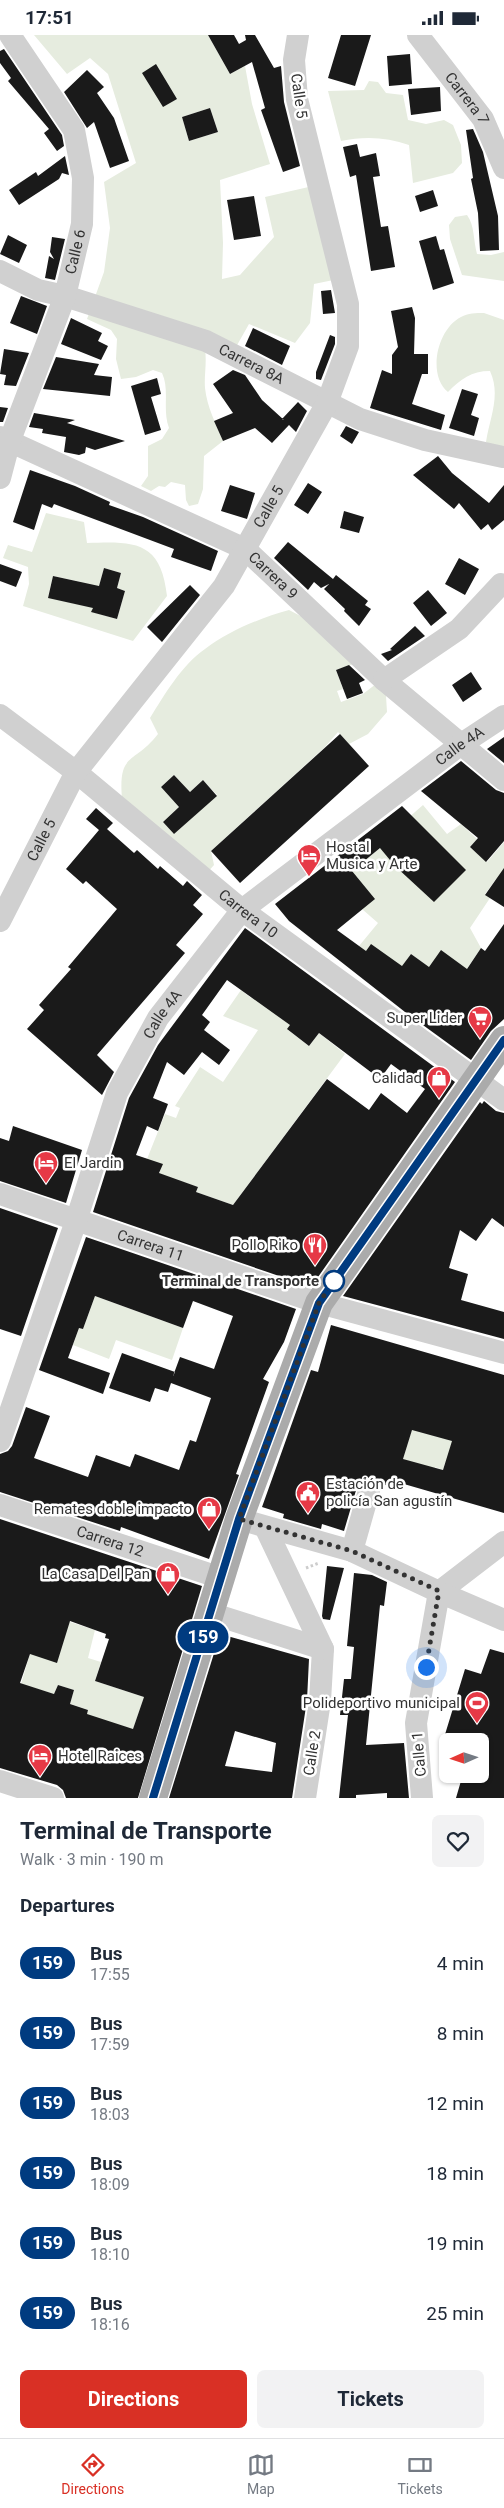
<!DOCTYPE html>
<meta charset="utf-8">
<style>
:root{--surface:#fff;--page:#f2f2f3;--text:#1f2937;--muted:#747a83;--line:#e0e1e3;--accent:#d93025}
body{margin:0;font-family:Roboto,sans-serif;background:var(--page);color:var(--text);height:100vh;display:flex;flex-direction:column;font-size:19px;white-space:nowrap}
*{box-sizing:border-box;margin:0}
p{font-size:16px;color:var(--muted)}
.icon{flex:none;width:28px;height:28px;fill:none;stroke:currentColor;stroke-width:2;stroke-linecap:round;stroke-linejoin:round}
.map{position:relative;height:1763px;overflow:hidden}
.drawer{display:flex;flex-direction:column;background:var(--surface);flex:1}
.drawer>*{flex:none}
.badge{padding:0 10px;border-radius:16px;font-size:18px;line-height:32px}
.needle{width:32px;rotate:267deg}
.buttons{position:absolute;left:439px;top:1698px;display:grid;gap:10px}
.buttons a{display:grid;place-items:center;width:50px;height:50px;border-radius:8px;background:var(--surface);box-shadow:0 1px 4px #0004;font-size:25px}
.you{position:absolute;width:25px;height:25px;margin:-12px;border:4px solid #fff;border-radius:50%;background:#1a73e8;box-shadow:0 0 0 8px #1a73e833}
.map>.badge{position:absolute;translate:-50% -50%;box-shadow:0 0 0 2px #fff}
h2{padding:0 20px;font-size:19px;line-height:45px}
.round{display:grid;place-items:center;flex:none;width:52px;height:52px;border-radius:8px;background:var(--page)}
.overview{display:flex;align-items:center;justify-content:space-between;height:85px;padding:0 20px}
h1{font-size:24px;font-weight:700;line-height:38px}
.primary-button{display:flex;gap:10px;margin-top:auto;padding:10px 20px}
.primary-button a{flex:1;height:58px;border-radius:8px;background:var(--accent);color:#fff;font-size:20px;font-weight:700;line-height:58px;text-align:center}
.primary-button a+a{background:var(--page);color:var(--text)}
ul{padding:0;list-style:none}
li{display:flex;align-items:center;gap:15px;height:70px;padding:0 20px}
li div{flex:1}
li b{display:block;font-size:19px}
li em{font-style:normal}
li .badge{min-width:55px;font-weight:700;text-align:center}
.status{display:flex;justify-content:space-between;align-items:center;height:35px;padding:0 25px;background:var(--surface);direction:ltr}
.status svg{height:14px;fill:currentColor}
.tab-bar{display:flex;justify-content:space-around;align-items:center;height:70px;border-top:1px solid var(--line);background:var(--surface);font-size:14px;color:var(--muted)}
.tab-bar a{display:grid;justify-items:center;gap:2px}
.tab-bar .current{color:var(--accent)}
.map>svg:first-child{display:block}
.green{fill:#e6ecdf;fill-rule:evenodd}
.building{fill:#1a1a1a;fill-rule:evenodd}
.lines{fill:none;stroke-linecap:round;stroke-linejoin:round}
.path{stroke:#cdcdcd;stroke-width:3;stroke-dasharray:2.5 2.5;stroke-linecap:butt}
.minor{stroke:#d0d0d0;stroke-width:22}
.major{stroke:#ababab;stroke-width:28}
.line-casing{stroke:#fff;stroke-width:11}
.line{stroke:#003b80;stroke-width:8}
.walk{stroke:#333;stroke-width:5;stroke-dasharray:0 9}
.stop-dot{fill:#fff;stroke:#003b80;stroke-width:2.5}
.labels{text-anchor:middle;stroke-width:5;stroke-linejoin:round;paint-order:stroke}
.street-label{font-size:15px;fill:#333;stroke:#fff}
.poi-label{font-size:15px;fill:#333;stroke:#fff;text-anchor:end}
.stop-label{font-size:15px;font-weight:bold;fill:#333;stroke:#fff;text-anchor:end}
</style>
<div class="status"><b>17:51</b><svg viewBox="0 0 49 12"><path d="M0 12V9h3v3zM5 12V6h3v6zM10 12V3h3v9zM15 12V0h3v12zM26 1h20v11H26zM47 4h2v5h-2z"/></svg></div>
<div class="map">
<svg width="504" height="1763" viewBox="0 0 504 1763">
<rect width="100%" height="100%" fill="#fff"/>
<path class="green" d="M34,0h174l22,39 15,-8 7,38 18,60 -50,16 3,63 -1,36 18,-4 34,-38 -9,-40 61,-14 22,94 -34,7 -4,39 -15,20 -46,-19 -13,23 -31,2c2,14 -1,27 0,39 2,19 11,36 18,53l-19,15 -1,33 -5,15 -9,2 -3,-6 -1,-15 -14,-3 -6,5 -6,-1 -8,5 -10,-5 7,-10v-30l14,-7 7,-11c-7,-19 1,-38 -7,-55l-9,-3 -17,7 -15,2 -5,-20 1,-20 -6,-9 -24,-11 17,-47 6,-44 -6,-46 32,-19 -28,-89 -18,-16 -23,16zM210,73l8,24 -29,9 -7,-24z
M369,46l9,1 8,11 17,2 5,25 18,4 18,-4 9,5 8,20 1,18 -9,10 -40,10 -4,-38c-22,-8 -45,-9 -68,-4l-13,-50 36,-1z
M467,180c8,11 6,25 10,39l14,1 13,-3v29l-42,-6 -12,-36 -1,-14 6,-8z
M484,278l20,7v133l-18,-11c4,-25 15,-47 4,-71 -19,0 -29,8 -42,21 -21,-17 -11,-63 13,-75 7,-4 15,-4 23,-4z
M46,478l38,9 3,21c48,-2 74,-2 80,53l-34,45 -110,-35 6,-22 -1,-17 -25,-9 5,-13 24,7zM104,533l17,5 -4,15 8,3 -8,28 -25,-7zM53,541l28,6 -5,22 -28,-7z
M289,575l23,12 47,40 -23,8 7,19 -6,2 4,11 22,-8 18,-14 5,16 1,16 -19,22 -19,10 -11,-12 -13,15 -114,104 3,14 -8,9 -84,-75c-4,-48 12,-34 36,-65l-8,-16c15,-24 31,-52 55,-69 24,-18 55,-31 84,-39zM174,740l16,17 13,-12 14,15 -43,39 -11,-12 16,-15 -18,-20z
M423,770l24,29 14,-10 16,15 -7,8 17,15 17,-20v43l-8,-6 -11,15 5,4 -20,30 11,20 -17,25 -44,7 3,-17 -12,-9 -9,13 -36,-15 -7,-6 19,-23 -16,-14 -10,-38 28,-23 27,-29z
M266,944l9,35 15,11 -2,5 21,16 10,-13 26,21 -112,151 -37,-13 2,-5 -39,-13 3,-10 -15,-5 18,-45 11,4 4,-10 -5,-2 25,-39 23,15 35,-52 -35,-14 18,-26 10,8z
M95,1261l88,32 -11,32 -56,-20 -7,19 -36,-14 6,-17 4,1z
M412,1394l62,18 -29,16 -2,7 -8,-3 -1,4 -31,-12z
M42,1578l53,17 -7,28 13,4 -6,19 49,16 -11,32 -30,-8 -33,47 18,-58 -18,-6 4,-14 -16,-5 -4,9 -33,-10z"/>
<path class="building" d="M208,0h26l5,9 7,-4 -1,-5h10l19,33 7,-2 3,36 16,64 -17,6 -22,-62 4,-2 -13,-46 -22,12z
M341,0h30l-16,51 -27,-8z
M4,14l58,86 2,11 -7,5 -13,-18 5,-4 -41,-48 3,-3 -11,-15v-12z
M410,19l2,30 -23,2 -2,-30z
M156,29l21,35 -14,8 -21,-34z
M87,35l17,17 -7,6 17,25 15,43 -19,7 -16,-46 -7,6 -23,-36z
M440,52l1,24 -30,4 -3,-26z
M210,73l8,24 -29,9 -7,-24z
M473,94l10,23 15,64 1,34 -19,1 -2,-38 -7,-34 2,-1 -7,-48z
M357,109l3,13 16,-4 4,23 -7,1 8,50 7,-1 7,41 -24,4 -15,-96 -6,2 -7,-30z
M65,121l4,19 -7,-2 -3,6 -40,26 -10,-15 27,-18 2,4z
M433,155l5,16 -18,6 -5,-16z
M254,161l7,40 -27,4 -7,-40z
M8,200l19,10 -8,18 -19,-9z
M436,201l4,14 4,-1 10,34 -21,7 -14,-49z
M52,202l13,2 -10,41 -10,-2 4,-22 5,3 -4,-7z
M331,255l4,23 -12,1 -2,-23z
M21,261l26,10 -10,28 -27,-11z
M412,272l3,11 -1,36h14v20h-6l-10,30 33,11 -4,15 -71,-22 12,-38 10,4v-19l6,-8 -7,-36z
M71,283l31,15 -4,8 10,5 -7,14 -40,-16z
M253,293l37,18 -8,19 -37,-19z
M330,300l5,2v7l-14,36 -5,-1v-7z
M4,314l25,4 -13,33 -12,-1 2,-10 -6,-1z
M56,322l43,7 -5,11 18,2 -2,19 -67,-7z
M233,335l12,5 17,25 22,20 -2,-1 16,-17 9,9 -11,21 -7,-7 -17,18 -17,-15 -32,13 -9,-20 19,-8 -20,-29z
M157,343l4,16 -10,3 10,33 -16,5 -14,-49z
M462,354l16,5 -7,21 8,3 -5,18 -25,-8z
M0,372l8,1 -5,14h-3z
M34,378l41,7 -8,3 58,18 -30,9 -9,-3 -1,6 -6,2 -15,-3 2,-15 -24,-4 1,-4 -14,-2z
M346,391l13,6 -7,12 -12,-8z
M438,421l14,17 37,30 15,-18v35l-12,10 -4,-6 -7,6 -22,-27 -5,6 -41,-34z
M30,435l45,16 35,16 -1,3 34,12 75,34 -7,20 -40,-14 3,-8 -120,-45 -2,4 -10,-4 -8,26 -21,-8z
M308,448l14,9 -14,22 -14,-9z
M230,450l25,8 -8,26 -26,-8z
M344,476l20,6 -5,16 -19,-5z
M288,507l45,37 3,-4 32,26 -3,4 6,4 -12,17 -15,-15 1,-2 -21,-20 5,-5 -8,4 -7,-6 -6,8 -34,-32z
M459,523l20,11 -14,26 -20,-11z
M0,529l22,8 -6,15 -16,-6z
M104,533l17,5 -4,15 8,3 -8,28 -26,-7 2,-4 -45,-10 5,-22 46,10z
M190,550l10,10 -38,47 -15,-15z
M428,555l19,23 -16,13 -18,-23z
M415,591l10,10 -37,25 -7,-7 11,-4 -2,-1z
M349,630l16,15 -6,3 4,10 -16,6 -11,-29z
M471,637l11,17 -19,13 -11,-17z
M340,699l29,32 -129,117 -29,-32z
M504,702v26l-17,-14z
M461,726l35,29 8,3v48l-18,21 -16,-15 8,-9 -57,-47z
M174,740l16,17 13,-12 14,16 -43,38 -11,-12 16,-15 -18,-20z
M402,771l64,64 -32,32 -39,-36 -15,-18 -28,23 23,28 -38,31 29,21 5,-7 31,22 9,-12 18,13 12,-17 26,19 14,-21 4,3 19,-27v95l-13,12 -20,29 -66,-48 -116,-91 -14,-17z
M96,773l17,15 -6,6 27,24 3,-3 21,19 2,-3 23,20 4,-5 15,14 -9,10 10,9 -27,31 9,8 -88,102 17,17 -12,23 -75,-66 17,-19 -5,-5 32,-36 -3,-2 49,-58 -31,-28 -3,3 -17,-15 33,-39 -13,-11z
M504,833v39l-19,-12z
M245,893l210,154 -144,205 -218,-75 36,-114 29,-53zM227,945l63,45 -3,4 22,17 10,-13 61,46 11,-15 34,25 -18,24 -26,-20 -12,17 -42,-31 -94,126 -37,-13 2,-5 -39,-14 4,-9 -27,-9 11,-29 11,5 10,-27 -15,-6 14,-36 17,13 18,-23 17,13 11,-15 -26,-20 6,-8 -8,-7z
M484,1066l12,10 8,2v114l-12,-9 -16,23 -16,-11 -11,38 19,6 -7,26 43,12v27l-161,-43 137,-194 2,2z
M13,1091l69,24 -16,53 -66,-22v-43l9,3z
M0,1173l58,20 -37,108 -21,-7z
M86,1202l210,72 -12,33 -21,37 6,3 -33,92 3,1 -30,84 -88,-32 -1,4 -120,-39v-38l8,-3 4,-5 14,-39 24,9 -16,42 54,19 8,-22 34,12 5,-13 44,16 11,-30 6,2 15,-44 -40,-15 -3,9 -13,-4 -5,14 -41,-14 13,-35 53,19 -2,4 7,-19 34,12 19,-53 -40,-15 -10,27 -88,-32 -12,33 -4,-1 -11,30 42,15 -7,21 -64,-24z
M331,1290l173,50v138l-107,-31 -2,6 -16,-5 -7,-5h-7l-8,9 -13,44 -22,-7 -1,5 -38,-11 1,-4 -22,-7 49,-137 7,2zM412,1395l40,11 -9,29 -40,-11z
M0,1484l202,67 -64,212h-72l-3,-8 -6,-5 -57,-17zM70,1586l36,13 -1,4 4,1 -14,42 49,16 -11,32 -46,-15 1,-4 -18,-6 4,-14 -16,-5 -4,9 -34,-11 10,-29 27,9z
M327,1531l17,2 -14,52 -7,-1 -1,-3z
M354,1538l18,2 15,7 -3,24 -4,-1 -14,140 38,-2 5,55h-22v-5l-31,2v3h-17l9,-83h-8l4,-36h7l3,-32 -7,-1z
M220,1599l89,25 -2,41 -15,98h-123zM235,1696l41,12 -4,29 -47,-6z
M490,1614l14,4v145h-48l7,-24h17v-33h-37l22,-72 16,5z"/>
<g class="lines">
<path class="path" d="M306,1533l13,-5"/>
<g class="minor">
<path id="s1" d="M418,0l65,84 21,49"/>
<path id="s2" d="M0,236l38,19 27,6 141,45 154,78 65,21 78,17"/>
<path id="s3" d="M0,402l245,112 139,131 120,100"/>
<path id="s4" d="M0,443l10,-38 55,-144 17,-72 1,-46 -9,-48 -64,-95"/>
<path d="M384,645l75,-51 42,-45"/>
<path id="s5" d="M0,680l76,57 166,138 262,190"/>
<path id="s6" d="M0,886l76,-149 148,-186 103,-183 21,-57v-42l-51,-205 -3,-39 4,-25"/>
<path id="s7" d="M0,1159l319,109 185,50"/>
<path id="s8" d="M0,1406l76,-220 41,-128 41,-75 84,-108 218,-165 44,-29"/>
<path id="s9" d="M0,1470l221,73"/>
<path d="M239,1484l113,32 87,41 65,-50"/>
<path d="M266,1494l57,120 -3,52 -15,97"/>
<path d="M352,1516l17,-60"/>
<path d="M210,1578l113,36"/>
<path d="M0,1746l53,17"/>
<path d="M422,1763l-6,-75 23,-131 65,28"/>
</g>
<path class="major" d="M153,1763l86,-279 80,-216 185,-263"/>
</g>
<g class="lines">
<g class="line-casing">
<path id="line" d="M153,1763l86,-279 80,-216 185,-263"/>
</g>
<use href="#line" class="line"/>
<path class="walk" d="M334,1246l-15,22 -80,216 113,32 87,40 -13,76"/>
</g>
<defs>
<g id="hotel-pin" transform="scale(1.25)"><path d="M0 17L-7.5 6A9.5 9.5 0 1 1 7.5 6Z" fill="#e63946" stroke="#fff"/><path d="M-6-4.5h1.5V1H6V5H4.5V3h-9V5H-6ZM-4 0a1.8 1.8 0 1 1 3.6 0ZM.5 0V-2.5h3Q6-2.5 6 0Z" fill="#fff"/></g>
<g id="supermarket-pin" transform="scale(1.25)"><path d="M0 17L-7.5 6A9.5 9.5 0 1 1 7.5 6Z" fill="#e63946" stroke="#fff"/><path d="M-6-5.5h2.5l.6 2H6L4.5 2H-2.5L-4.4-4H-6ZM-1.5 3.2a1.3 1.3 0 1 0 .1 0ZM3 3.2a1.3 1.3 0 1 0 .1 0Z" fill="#fff"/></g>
<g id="shop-pin" transform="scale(1.25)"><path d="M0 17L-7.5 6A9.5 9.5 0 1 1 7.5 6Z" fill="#e63946" stroke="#fff"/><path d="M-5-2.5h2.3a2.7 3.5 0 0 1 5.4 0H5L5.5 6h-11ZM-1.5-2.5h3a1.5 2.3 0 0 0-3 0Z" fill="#fff"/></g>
<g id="restaurant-pin" transform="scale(1.25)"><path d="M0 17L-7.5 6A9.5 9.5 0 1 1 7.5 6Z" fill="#e63946" stroke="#fff"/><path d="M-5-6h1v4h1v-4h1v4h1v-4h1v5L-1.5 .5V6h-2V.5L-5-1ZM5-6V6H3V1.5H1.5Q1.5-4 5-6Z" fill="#fff"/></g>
<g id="civic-pin" transform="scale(1.25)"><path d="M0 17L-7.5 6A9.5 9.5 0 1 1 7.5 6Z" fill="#e63946" stroke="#fff"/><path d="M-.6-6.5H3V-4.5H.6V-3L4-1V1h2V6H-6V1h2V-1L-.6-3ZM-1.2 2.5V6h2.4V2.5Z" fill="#fff"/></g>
<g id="stadium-pin" transform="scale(1.25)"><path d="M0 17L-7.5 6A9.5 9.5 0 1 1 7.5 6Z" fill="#e63946" stroke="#fff"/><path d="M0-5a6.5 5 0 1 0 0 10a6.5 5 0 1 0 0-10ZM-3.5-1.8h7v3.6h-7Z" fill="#fff"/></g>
</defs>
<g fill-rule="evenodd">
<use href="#hotel-pin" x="309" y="821"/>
<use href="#supermarket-pin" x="480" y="983"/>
<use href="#shop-pin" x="439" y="1043"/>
<use href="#hotel-pin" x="46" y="1128"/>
<use href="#restaurant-pin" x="315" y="1210"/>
<use href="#civic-pin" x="308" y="1458"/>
<use href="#shop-pin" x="209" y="1474"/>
<use href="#shop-pin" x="168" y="1539"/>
<use href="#stadium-pin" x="477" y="1668"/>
<use href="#hotel-pin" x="40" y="1721"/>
</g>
<circle class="stop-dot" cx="334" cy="1246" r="10"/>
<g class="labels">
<g class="street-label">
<text transform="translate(299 61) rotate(82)" y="5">Calle 5</text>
<text dy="5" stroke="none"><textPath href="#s1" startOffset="80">Carrera 7</textPath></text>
<text dy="5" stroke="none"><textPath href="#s4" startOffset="239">Calle 6</textPath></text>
<text dy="5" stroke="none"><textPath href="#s2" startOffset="269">Carrera 8A</textPath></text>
<text dy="5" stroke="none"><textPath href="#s6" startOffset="496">Calle 5</textPath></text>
<text dy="5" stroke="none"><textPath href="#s3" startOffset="308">Carrera 9</textPath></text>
<text dy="5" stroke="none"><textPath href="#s8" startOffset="862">Calle 4A</textPath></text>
<text dy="5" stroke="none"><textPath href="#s6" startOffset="91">Calle 5</textPath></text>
<text dy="5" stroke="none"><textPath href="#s5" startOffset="318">Carrera 10</textPath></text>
<text dy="5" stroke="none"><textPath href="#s8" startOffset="458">Calle 4A</textPath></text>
<text dy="5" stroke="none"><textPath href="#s7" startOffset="159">Carrera 11</textPath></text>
<text dy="5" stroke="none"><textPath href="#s9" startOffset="116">Carrera 12</textPath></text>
<text transform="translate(312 1718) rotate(-81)" y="5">Calle 2</text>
<text transform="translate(419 1719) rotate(-95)" y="5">Calle 1</text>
</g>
<g class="poi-label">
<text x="326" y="817" text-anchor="start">Hostal<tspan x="326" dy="17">Musica y Arte</tspan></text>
<text x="462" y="988">Super Lider</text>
<text x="422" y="1048">Calidad</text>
<text x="64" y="1133" text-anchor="start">El Jardin</text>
<text x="298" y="1215">Pollo Riko</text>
<text x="326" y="1454" text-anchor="start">Estación de<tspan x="326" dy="17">policía San agustín</tspan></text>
<text x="192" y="1479">Remates doble impacto</text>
<text x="150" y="1544">La Casa Del Pan</text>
<text x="460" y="1673">Polideportivo municipal</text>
<text x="58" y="1726" text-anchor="start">Hotel Raices</text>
</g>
<g class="stop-label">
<text x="319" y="1251">Terminal de Transporte</text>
</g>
</g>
</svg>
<div class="buttons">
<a><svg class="needle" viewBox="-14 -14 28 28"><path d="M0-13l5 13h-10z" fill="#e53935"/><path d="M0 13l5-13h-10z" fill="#747a83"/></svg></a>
</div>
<div class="you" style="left:426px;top:1632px"></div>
<b class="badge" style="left:203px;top:1602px;background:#003b80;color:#fff">159</b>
</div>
<section class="drawer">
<div class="overview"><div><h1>Terminal de Transporte</h1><p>Walk · 3 min · 190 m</p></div><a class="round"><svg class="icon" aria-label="heart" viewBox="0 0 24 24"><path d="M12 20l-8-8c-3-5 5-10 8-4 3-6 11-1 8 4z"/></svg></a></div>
<h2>Departures</h2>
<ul>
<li><span class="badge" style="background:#003b80;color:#fff">159</span><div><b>Bus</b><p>17:55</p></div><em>4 min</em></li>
<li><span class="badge" style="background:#003b80;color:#fff">159</span><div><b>Bus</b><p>17:59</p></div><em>8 min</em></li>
<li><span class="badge" style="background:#003b80;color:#fff">159</span><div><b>Bus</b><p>18:03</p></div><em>12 min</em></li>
<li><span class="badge" style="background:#003b80;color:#fff">159</span><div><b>Bus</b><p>18:09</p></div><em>18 min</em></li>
<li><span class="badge" style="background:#003b80;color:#fff">159</span><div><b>Bus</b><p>18:10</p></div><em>19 min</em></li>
<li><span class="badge" style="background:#003b80;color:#fff">159</span><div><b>Bus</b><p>18:16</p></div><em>25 min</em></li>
</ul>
<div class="primary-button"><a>Directions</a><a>Tickets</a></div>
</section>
<nav class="tab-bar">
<a class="current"><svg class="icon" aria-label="directions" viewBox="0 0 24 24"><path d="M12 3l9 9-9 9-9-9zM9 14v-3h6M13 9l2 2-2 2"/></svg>Directions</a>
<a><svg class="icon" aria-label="map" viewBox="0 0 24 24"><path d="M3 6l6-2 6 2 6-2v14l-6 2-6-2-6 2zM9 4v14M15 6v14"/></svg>Map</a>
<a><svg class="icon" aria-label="tickets" viewBox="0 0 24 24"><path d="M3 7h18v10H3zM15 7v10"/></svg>Tickets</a>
</nav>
